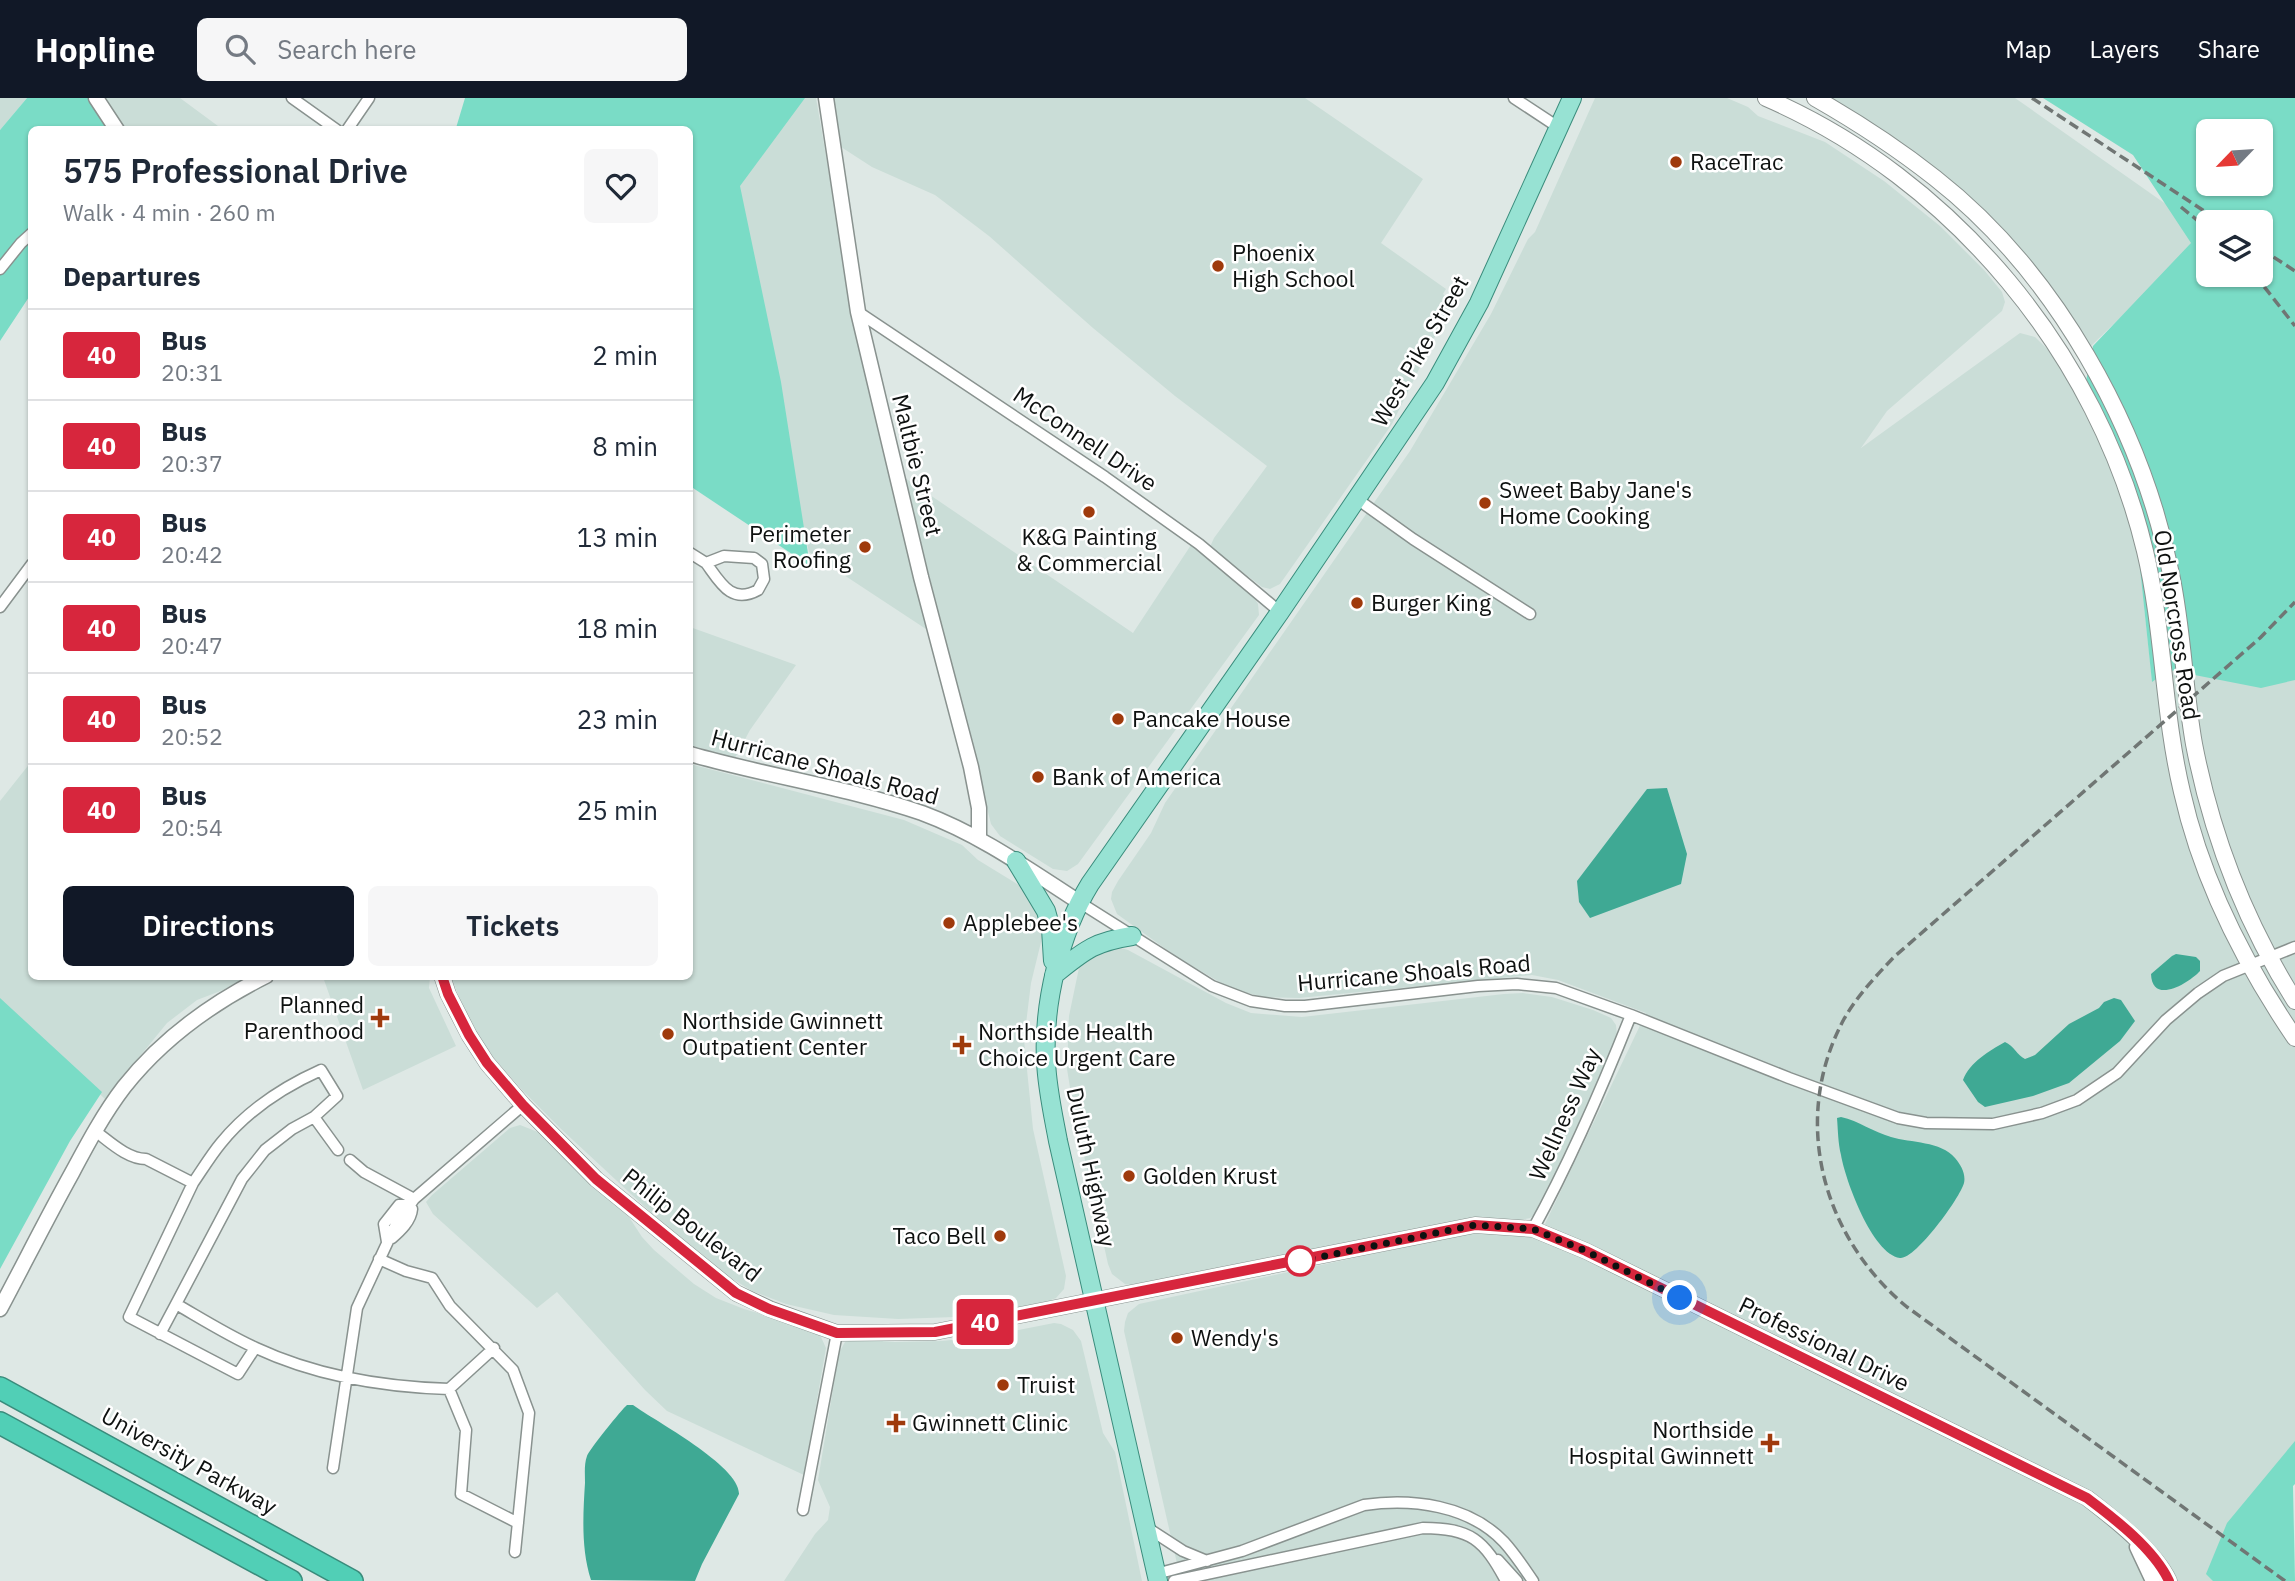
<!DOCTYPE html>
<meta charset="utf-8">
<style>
:root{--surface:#fff;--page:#f6f6f7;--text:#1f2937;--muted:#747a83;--line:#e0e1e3;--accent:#111827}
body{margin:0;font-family:"IBM Plex Sans",sans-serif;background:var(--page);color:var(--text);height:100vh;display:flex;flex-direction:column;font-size:26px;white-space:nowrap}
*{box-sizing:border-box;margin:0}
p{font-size:23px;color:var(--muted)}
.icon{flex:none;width:38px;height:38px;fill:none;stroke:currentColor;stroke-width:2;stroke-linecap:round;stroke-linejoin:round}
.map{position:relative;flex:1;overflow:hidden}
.sheet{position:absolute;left:28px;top:28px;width:665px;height:854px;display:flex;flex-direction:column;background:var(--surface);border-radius:10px;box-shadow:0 2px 5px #0004}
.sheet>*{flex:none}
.badge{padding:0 14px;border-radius:5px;font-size:24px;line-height:46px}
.needle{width:46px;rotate:245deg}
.controls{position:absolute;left:2196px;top:21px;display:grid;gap:14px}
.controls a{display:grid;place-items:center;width:77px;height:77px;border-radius:10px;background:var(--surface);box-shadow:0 2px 5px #0004;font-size:35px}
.you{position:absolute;width:35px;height:35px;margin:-18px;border:5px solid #fff;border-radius:50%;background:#1a73e8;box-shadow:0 0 0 10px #1a73e833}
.map>.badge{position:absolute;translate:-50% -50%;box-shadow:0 0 0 4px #fff}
h2{padding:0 35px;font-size:26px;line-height:63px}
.round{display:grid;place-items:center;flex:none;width:74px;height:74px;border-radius:10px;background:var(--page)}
.headline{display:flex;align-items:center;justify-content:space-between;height:119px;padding:0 35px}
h1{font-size:33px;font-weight:600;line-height:52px}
.cta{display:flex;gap:14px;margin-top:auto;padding:14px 35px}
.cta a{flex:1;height:80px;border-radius:10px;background:var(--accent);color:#fff;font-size:28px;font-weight:600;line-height:80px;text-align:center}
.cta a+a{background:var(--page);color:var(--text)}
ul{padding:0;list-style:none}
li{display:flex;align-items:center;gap:21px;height:91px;padding:0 35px;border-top:2px solid var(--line)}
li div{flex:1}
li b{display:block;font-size:26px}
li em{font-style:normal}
li .badge{min-width:77px;font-weight:700;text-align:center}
header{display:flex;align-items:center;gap:42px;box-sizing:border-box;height:98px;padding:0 35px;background:var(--accent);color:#fff}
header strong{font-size:33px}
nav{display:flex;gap:38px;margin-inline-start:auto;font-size:24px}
.search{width:490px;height:63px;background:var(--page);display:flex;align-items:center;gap:18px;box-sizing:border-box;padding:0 24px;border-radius:10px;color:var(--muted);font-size:26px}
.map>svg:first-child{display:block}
.built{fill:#caddd7}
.green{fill:#7adcc6;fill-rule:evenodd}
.water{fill:#3fa994}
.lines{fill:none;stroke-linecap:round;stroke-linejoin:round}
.minor-casing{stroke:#89928f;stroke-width:13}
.tertiary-casing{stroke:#89928f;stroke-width:17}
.secondary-casing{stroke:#89928f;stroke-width:18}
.primary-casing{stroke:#3a8c7c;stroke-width:20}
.motorway-casing{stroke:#3a8c7c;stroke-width:24}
.minor{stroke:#fff;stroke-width:10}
.tertiary{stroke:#fff;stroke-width:14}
.secondary{stroke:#fff;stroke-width:16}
.primary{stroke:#97e2d3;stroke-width:18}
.motorway{stroke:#51cfb6;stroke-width:21}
.rail{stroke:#707674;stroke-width:3.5;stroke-dasharray:10 5;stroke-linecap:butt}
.line-casing{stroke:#fff;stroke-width:16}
.line{stroke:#d7263d;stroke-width:10}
.walk{stroke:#0e1110;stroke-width:7;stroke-dasharray:0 12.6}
.poi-dot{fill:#9f3a0c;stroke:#fff;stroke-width:2.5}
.stop-dot{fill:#fff;stroke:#d7263d;stroke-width:3.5}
.labels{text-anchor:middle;stroke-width:5;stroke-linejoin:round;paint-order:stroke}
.poi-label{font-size:23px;fill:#0e1110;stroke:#fff;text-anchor:start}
.street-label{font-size:23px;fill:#0e1110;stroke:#fff}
</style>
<header>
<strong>Hopline</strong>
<div class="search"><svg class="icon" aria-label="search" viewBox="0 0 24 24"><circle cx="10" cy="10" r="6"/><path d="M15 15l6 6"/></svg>Search here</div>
<nav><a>Map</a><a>Layers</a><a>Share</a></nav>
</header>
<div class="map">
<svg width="2295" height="1483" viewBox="0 0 2295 1483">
<rect width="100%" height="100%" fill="#dee8e5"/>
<path class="built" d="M0,0h27l-27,32z
M90,0h90l42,31h-111z
M707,0h109l38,220 19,90 56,223 -120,-79z
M830,0h475l118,81 -42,64 65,46 -3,5 9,8 -60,122 -112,160 -10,5 -8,-2 -52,-40 4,-9 53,-72 -92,-70 -82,-68 -104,-92 -54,-41 -63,-28 -34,-22z
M1595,0h132l21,9 10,9 67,26 59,39 56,45 44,44 18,22 3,10 -3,9 -115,100 -26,37 159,-115 15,4 50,49 45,88 22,207 143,-97v895l-51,66 43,36h-1106l-57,-250 1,-9 3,-9 11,-9 341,-73 26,1 37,8 159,75 102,54 9,-10 -269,-133 102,-213 -88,-33 -26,-5 -233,23 -34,-1 -22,-5 -20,-8 -46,-27 -60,-43 -6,-15 1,-7 6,-11 33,-48 14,-30 245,-352 81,-137 37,-75 7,-7z
M1827,0h188l192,135 -116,113 -80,-108 -23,-23z
M905,380l228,155 58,-88 64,54 3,5 1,11 -181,249 -11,7 -14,-2 -53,-33 -9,-12z
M690,529l106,38 -46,65 -15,28 -45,-13z
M31,664l1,214 214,1 -23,13 -26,10 -30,23 -62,76 -105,-99v-199z
M690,666l214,56 58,25 16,15 44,27 19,31 1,20 -11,45 -7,57 9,89 33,147 -2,13 -8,9 -17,7 -56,11 -85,3 -64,-4 -48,-11 -34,-13 -50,-31 -142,-132 -37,-37 -37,-42 -20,-35 -15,-37 239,-1z
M1114,848l14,4 98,53 25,10 51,4 202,-23 19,-1 29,4 41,13 18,8 5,7 1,11 -17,44 -63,133 -7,5 -9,2 -33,-1 -31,5 -162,33 -21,-1 -139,30 -10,-2 -13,-10 -4,-10 -35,-158 -6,-37 2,-53 11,-53 12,-11z
M323,879h107l-1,11 27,58 -93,44z
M520,1027l23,9 86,83 13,20 12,13 40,34 22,14 28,11 52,15 24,11 6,13 -22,127 -137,-64 -22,-21 -88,-98 -20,16 -104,-94 -7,-12 6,-7 78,-67z
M1054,1225l7,1 12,6 8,11 22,92 12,19 27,129h-358l31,-47 13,-14 2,-13 -12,-27 21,-127 6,-11 11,-3 39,3 46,-1 43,-4z"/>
<path class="green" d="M27,0h63l21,31 -79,1 -1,164 -31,47v-211z
M465,0h340l-65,88 41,196 29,184 -120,-80v-356l-232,-1 -2,-1z
M2043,0h252v582l-34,8 -92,-18 -17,12 -22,-208 -45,-88 8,-40 98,-103 -58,-88zM2208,33h53v53h-53zM2208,124h53v53h-53z
M0,900l102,94 -32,49 -70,128z
M2295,1343v43l-2,2 2,95h-82l-7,-7 21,-51z"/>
<path class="water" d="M1667,690l20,66 -6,30 -91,34 -11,-16 -2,-21 70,-92z
M2176,856l20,3 4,4v10c-12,13 -48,34 -49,3l21,-18z
M2114,900l7,2 14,21 -15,20 -51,42 -36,13 -48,11 -7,-5 -15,-22c7,-18 26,-29 42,-38 9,4 12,13 20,17l10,-4 34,-31 30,-16 5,-6z
M1841,1019c18,4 32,15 50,20 20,6 50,4 64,21 6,7 11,16 9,25 -4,15 -49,77 -64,75 -28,-4 -55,-79 -59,-103 -3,-12 -3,-25 -4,-37z
M627,1307h6c22,16 107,61 106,89l-37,70 -7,17 -104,-1c-10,-31 -8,-65 -6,-97 0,-9 -1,-19 2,-27 2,-6 35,-47 40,-51z"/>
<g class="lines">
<g class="minor-casing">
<path id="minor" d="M292,0l45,32
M1514,0l44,29
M347,32l22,-32
M0,171l21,-26 11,-10
M858,214l247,165 94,67 81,68
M1357,401l56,40 117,75
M690,455l16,10
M724,458l30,2 8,6 2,15 -6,11c-27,15 -38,-8 -52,-27z
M0,509l32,-43
M1079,804l133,84 39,15 34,5h20l173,-20 39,-2 39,4 75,27 158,63 109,40 28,5 67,1 49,-11 35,-13 40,-27 49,-53 32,-27 25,-17 72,-29
M95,1033c14,10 32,28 51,28l47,24 -64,134 109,57 17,-26
M338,1052l-24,-33 -22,12 -27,21 -23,29 -66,125c26,15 53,32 80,44 60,28 127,39 193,41
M350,1062l14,12 50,27
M193,1085c9,-13 18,-28 28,-40 26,-32 62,-56 100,-73l16,26 -23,21
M1533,1131c38,-69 69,-141 98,-214
M392,1140c8,-7 19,-17 20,-29
M387,1144l-3,-18 15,-19 12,-2
M379,1161l27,12 26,7 18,28 63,64 16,43 -14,139
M160,1236l16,-30
M494,1250l-45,41 17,41 -5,64 57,29
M333,1370l24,-160 39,-84 18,-25 109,-94
M803,1412l34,-177
M1146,1429l37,24 24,10
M1498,1462l19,21
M1156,1476l86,-23 122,-46c48,-7 105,0 140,37 11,12 20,26 29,39
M1174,1483l249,-53c48,0 61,12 83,53"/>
</g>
<g class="tertiary-casing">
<path id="tertiary" d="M96,0l21,32
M826,0l32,214 63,265 50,190 8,41v31
M690,656c76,22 156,33 232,59 57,21 106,56 157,89
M442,878l6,18 21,41 18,28 36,42 73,74 140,114 34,16 67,24 98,-1 540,-107 58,4 53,22 501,247c26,20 68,53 82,83
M0,1211c24,-45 47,-91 72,-136 16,-30 32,-60 52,-86 38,-48 88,-84 142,-111
M2137,1449l16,34"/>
</g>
<g class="secondary-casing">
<path id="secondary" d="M1766,0c187,81 332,256 379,453 19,80 18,162 37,241 20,89 62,171 113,246
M1815,0c42,24 82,50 120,80 120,94 206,248 236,396 12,56 13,114 23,170 18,93 51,178 101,257"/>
</g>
<g class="primary-casing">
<path id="primary" d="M1016,763l30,50 5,18 2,32
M1054,877c30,-24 39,-33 78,-39
M1158,1483l-100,-440c-5,-27 -11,-53 -12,-80 -3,-58 14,-128 44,-177l190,-272 155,-229 44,-80 93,-205"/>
</g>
<g class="motorway-casing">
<path id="motorway" d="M0,1290l352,193
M0,1325l291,158"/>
</g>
<use href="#minor" class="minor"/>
<use href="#tertiary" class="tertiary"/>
<use href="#secondary" class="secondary"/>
<use href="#primary" class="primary"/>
<use href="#motorway" class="motorway"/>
<path class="rail" d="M2032,0l189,124
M2181,109l27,22
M2261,151l34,22
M2255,177l40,51
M2285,1483l-378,-274c-85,-70 -117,-188 -63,-288 13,-23 32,-43 50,-62l366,-319 35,-36"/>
</g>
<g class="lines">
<g class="line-casing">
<path id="line" d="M442,878l6,18 21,41 18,28 36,42 73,74 140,114 33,16 68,24 98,-1 540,-107 58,4 53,22 501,247c28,21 67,51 82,83"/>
</g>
<use href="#line" class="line"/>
<path class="walk" d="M1300,1163l175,-36 58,4 53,22 94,47"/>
</g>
<g class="poi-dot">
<circle cx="1676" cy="64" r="7"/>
<circle cx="1218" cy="168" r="7"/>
<circle cx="1485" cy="405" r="7"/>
<circle cx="1089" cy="414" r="7"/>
<circle cx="865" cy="449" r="7"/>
<circle cx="1357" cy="505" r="7"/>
<circle cx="1118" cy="621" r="7"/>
<circle cx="1038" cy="679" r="7"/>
<circle cx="949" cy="825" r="7"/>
<path d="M376.5 909.5h7v7h7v7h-7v7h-7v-7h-7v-7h7z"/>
<circle cx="668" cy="936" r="7"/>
<path d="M958.5 936.5h7v7h7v7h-7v7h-7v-7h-7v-7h7z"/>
<circle cx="1129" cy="1078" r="7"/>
<circle cx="1000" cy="1138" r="7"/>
<circle cx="1177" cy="1240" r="7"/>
<circle cx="1003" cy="1287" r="7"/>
<path d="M892.5 1314.5h7v7h7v7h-7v7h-7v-7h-7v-7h7z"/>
<path d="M1766.5 1334.5h7v7h7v7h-7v7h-7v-7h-7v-7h7z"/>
</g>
<circle class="stop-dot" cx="1300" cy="1163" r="14"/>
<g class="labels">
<g class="poi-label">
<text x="1690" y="72">RaceTrac</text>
<text x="1232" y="163">Phoenix<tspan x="1232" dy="26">High School</tspan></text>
<text x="1499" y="400">Sweet Baby Jane's<tspan x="1499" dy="26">Home Cooking</tspan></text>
<text x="851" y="444" text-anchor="end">Perimeter<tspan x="851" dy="26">Roofing</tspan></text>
<text x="1089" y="447" text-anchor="middle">K&amp;G Painting<tspan x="1089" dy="26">&amp; Commercial</tspan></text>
<text x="1371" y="513">Burger King</text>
<text x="1132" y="629">Pancake House</text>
<text x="1052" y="687">Bank of America</text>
<text x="963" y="833">Applebee's</text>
<text x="364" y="915" text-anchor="end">Planned<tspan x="364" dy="26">Parenthood</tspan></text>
<text x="682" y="931">Northside Gwinnett<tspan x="682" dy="26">Outpatient Center</tspan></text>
<text x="978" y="942">Northside Health<tspan x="978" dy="26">Choice Urgent Care</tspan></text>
<text x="1143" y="1086">Golden Krust</text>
<text x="986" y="1146" text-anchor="end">Taco Bell</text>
<text x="1191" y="1248">Wendy's</text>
<text x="1017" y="1295">Truist</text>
<text x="912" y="1333">Gwinnett Clinic</text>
<text x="1754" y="1340" text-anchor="end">Northside<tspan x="1754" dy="26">Hospital Gwinnett</tspan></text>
</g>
<g class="street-label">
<text transform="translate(1420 253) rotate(-60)" y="8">West Pike Street</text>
<text transform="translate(1085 341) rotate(34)" y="8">McConnell Drive</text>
<text transform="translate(917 367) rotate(76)" y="8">Maltbie Street</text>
<text transform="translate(2177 527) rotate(81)" y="8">Old Norcross Road</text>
<text transform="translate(825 669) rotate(15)" y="8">Hurricane Shoals Road</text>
<text transform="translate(1414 875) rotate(-5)" y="8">Hurricane Shoals Road</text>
<text transform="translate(1565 1016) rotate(-66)" y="8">Wellness Way</text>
<text transform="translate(1091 1069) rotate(78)" y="8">Duluth Highway</text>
<text transform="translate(692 1127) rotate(38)" y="8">Philip Boulevard</text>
<text transform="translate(1824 1246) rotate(26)" y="8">Professional Drive</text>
<text transform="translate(189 1363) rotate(29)" y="8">University Parkway</text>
</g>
</g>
</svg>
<div class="controls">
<a><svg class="needle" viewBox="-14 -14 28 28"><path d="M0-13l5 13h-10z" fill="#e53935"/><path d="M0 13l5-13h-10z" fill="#747a83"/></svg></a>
<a><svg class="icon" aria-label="layers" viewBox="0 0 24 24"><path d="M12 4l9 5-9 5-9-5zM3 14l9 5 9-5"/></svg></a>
</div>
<div class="you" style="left:1680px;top:1200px"></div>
<b class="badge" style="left:985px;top:1224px;background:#d7263d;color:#fff">40</b>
<section class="sheet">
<div class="headline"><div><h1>575 Professional Drive</h1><p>Walk · 4 min · 260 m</p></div><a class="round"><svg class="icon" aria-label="heart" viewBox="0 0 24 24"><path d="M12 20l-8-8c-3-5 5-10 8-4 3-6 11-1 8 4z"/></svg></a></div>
<h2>Departures</h2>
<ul>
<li><span class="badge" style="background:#d7263d;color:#fff">40</span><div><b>Bus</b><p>20:31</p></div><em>2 min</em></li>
<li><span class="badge" style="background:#d7263d;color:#fff">40</span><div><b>Bus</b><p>20:37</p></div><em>8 min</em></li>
<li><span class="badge" style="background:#d7263d;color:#fff">40</span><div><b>Bus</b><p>20:42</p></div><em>13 min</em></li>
<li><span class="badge" style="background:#d7263d;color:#fff">40</span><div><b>Bus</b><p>20:47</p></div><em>18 min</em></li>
<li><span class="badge" style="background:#d7263d;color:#fff">40</span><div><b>Bus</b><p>20:52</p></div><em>23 min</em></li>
<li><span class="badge" style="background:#d7263d;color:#fff">40</span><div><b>Bus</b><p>20:54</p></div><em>25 min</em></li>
</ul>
<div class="cta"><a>Directions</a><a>Tickets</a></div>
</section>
</div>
